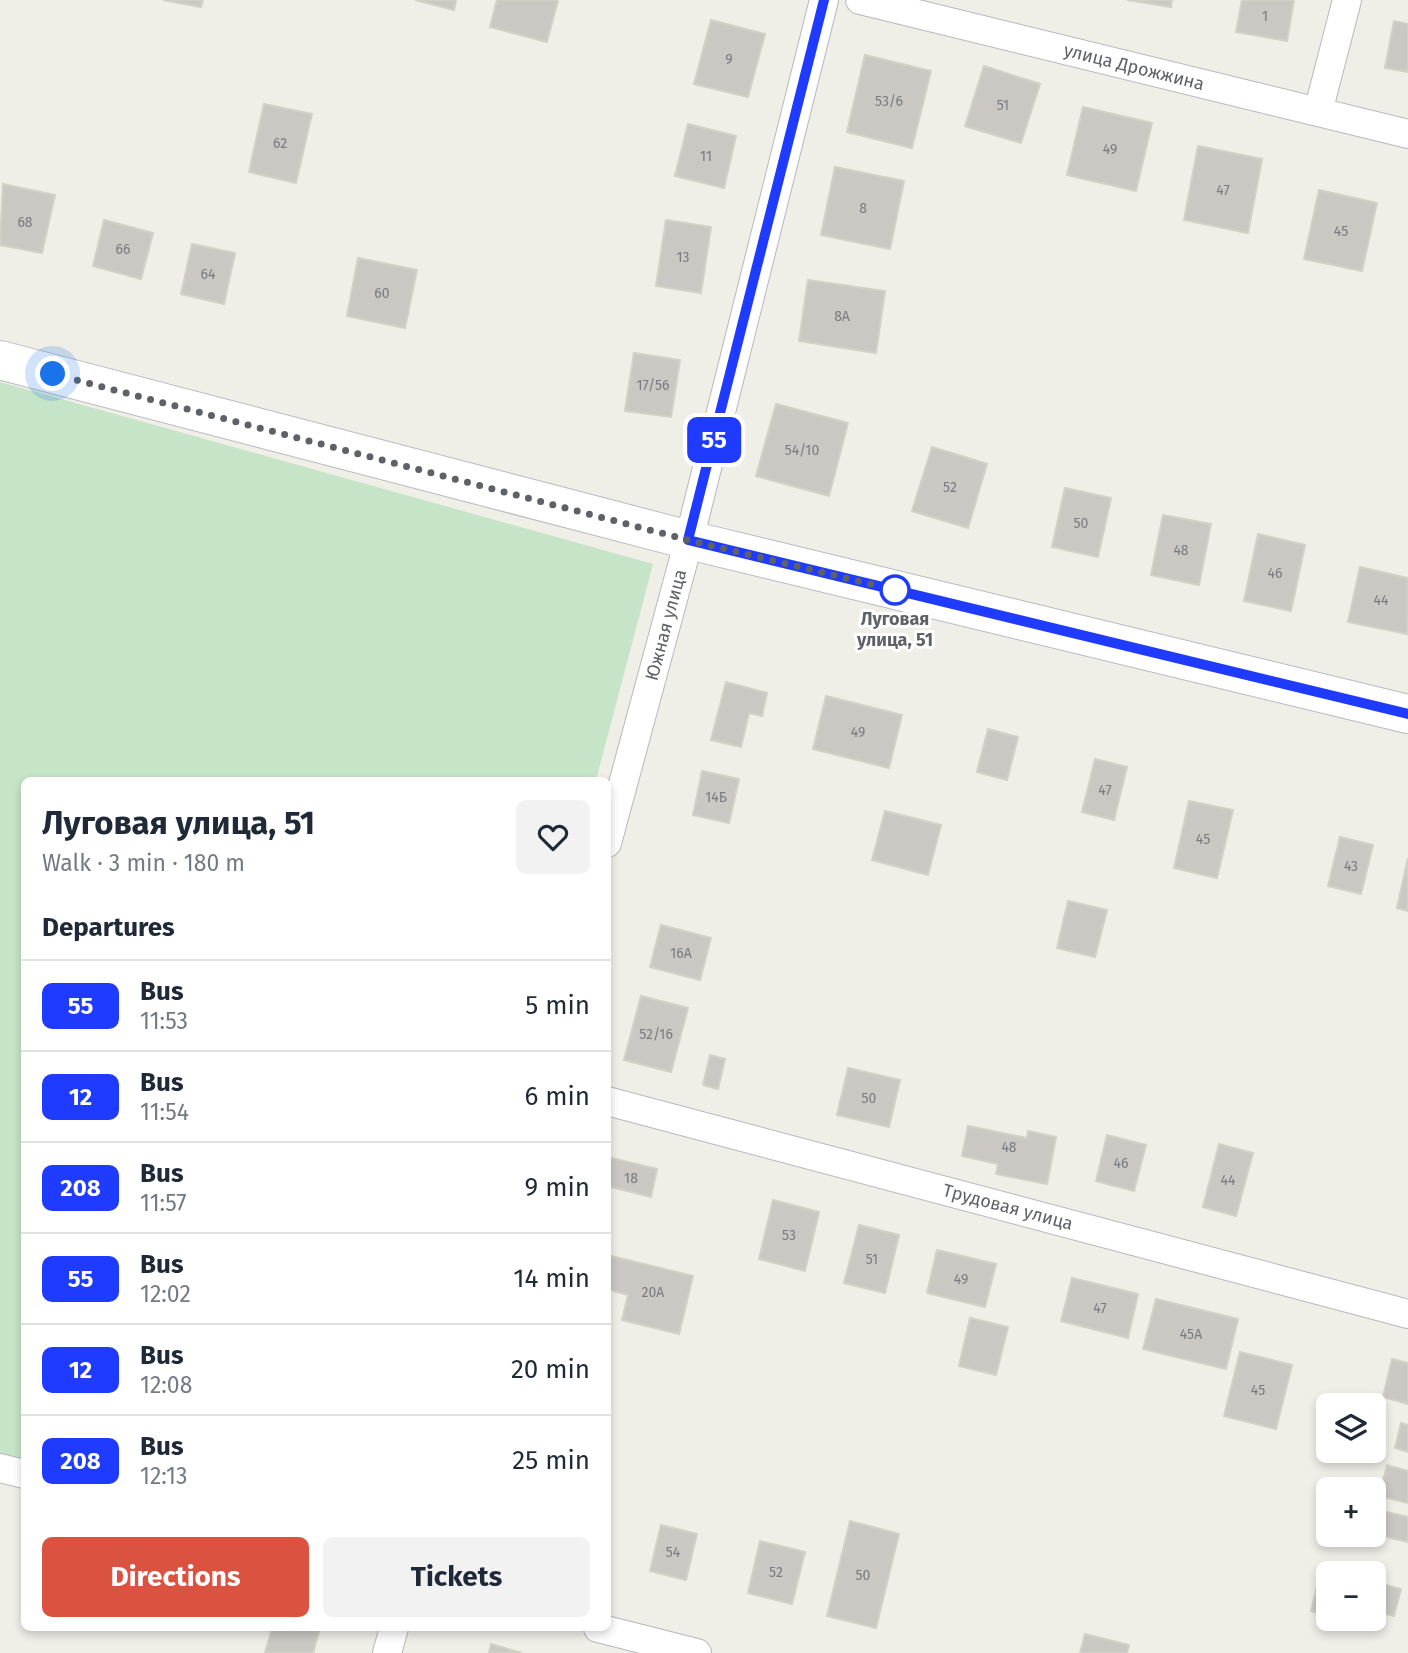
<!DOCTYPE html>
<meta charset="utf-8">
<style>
:root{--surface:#fff;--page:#f2f2f3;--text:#1f2937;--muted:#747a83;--line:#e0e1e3;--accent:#db5340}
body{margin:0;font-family:"Fira Sans",sans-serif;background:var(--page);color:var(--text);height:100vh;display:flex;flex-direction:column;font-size:26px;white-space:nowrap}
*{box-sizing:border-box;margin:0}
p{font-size:23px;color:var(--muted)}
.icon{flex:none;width:38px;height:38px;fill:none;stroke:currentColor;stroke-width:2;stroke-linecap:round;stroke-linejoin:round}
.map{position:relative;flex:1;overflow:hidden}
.sheet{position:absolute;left:21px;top:777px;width:590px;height:854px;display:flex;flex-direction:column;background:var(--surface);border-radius:10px;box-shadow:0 4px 10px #0003}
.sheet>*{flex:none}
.badge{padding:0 14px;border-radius:10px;font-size:24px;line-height:46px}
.controls{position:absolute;left:1316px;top:1393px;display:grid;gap:14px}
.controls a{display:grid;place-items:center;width:70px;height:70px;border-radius:10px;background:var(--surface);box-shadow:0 4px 10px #0003;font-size:35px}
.you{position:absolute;width:35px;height:35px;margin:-18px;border:5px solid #fff;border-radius:50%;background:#1a73e8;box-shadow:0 0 0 10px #1a73e833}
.map>.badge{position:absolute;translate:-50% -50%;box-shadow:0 0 0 4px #fff}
h2{padding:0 21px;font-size:26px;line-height:63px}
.round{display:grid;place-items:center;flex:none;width:74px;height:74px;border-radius:10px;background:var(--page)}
.overview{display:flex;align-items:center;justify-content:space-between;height:119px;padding:0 21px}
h1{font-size:33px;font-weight:700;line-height:52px}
.cta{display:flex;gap:14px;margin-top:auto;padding:14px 21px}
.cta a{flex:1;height:80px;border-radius:10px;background:var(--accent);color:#fff;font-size:28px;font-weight:700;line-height:80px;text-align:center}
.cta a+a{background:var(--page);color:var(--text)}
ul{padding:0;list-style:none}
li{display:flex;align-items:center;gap:21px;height:91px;padding:0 21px;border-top:2px solid var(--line)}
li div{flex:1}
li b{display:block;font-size:26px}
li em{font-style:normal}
li .badge{min-width:77px;font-weight:700;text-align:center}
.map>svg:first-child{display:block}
.green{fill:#c6e4c7}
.building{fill:#cbc8c4;stroke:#d3d0c5;stroke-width:2}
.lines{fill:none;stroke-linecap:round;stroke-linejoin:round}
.street-casing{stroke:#b7b8bc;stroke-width:30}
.secondary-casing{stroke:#b8babf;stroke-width:40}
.street{stroke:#fff;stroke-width:28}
.secondary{stroke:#fff;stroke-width:38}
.line-casing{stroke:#fff;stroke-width:16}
.line{stroke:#1f3bff;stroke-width:10}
.walk{stroke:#5e6166;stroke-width:7;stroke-dasharray:0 12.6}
.stop-dot{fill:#fff;stroke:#1f3bff;stroke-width:3.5}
.labels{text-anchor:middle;stroke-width:6;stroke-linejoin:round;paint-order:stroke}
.number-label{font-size:14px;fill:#797b7e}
.street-label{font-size:18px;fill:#5e6166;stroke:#fff}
.stop-label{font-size:18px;font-weight:bold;fill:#5e6166;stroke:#fff}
</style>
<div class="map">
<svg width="1408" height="1653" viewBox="0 0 1408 1653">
<rect width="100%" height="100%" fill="#efeee7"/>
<path class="green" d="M0,382l653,182 -57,216h-572v683l-24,-6z"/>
<path class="building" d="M163,0h40l-2,7z
M415,0h41l-2,10z
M497,0h61l-11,42 -57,-15z
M1127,0h45l-1,7z
M1242,0h52l-7,41 -51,-9z
M711,20l54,14 -17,63 -54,-13z
M1394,21l14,3v48l-23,-4z
M865,55l66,16 -19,77 -65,-16z
M984,66l56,18 -19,59 -56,-17z
M264,104l48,10 -16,69 -47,-11z
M1083,107l69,16 -16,68 -69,-16z
M688,124l48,12 -12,52 -49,-12z
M1198,146l64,13 -14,74 -64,-13z
M835,167l69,14 -14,68 -69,-14z
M3,184l52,11 -13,58 -42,-8z
M1319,190l58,13 -15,68 -58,-12z
M104,220l49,13 -12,46 -48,-13z
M666,220l45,7 -10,66 -45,-7z
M192,244l43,9 -11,51 -43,-10z
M358,258l59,12 -12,58 -58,-12z
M808,280l77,11 -9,62 -77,-12z
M634,353l46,7 -9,57 -46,-6z
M776,404l72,19 -19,73 -73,-20z
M932,447l55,17 -19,64 -56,-17z
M1065,488l46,10 -13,59 -46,-10z
M1163,515l48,9 -12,61 -48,-10z
M1258,534l47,11 -14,66 -47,-10z
M1360,567l48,11 -1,56 -59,-12z
M726,682l41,11 -5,23 -13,-3 -8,34 -30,-7z
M826,696l76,19 -13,53 -76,-19z
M988,729l30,8 -11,43 -30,-8z
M1095,759l32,8 -13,53 -32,-8z
M702,771l37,8 -10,44 -36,-8z
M1189,801l44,9 -16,68 -43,-10z
M885,811l56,14 -13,50 -56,-15z
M1340,837l33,8 -12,49 -33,-8z
M1408,858v53l-11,-3z
M1068,901l39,9 -12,47 -38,-9z
M661,925l50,13 -11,42 -50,-13z
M641,996l47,12 -17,64 -47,-12z
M710,1055l15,4 -7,30 -15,-4z
M848,1068l52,12 -11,47 -52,-12z
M968,1126l59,12 1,-7 28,6 -9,47 -51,-10 2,-10 -36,-8z
M1107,1135l39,10 -12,46 -38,-10z
M1219,1144l34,9 -17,63 -33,-9z
M607,1157l50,12 -6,28 -44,-11z
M773,1200l46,12 -14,59 -46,-12z
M859,1225l40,10 -14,58 -41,-10z
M937,1250l59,14 -11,43 -58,-14z
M607,1255l86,21 -14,58 -57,-14 6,-25 -21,-6z
M1072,1278l66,16 -10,44 -67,-17z
M1156,1299l82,20 -12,50 -83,-20z
M970,1318l38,9 -12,48 -37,-9z
M1240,1352l52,13 -16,64 -52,-13z
M1392,1359l16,4v41l-25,-7z
M1401,1423l7,2v27l-13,-4z
M1387,1465l21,6v32l-29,-7z
M1378,1510l30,7v25l-34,-8z
M850,1521l49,13 -23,94 -49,-12z
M661,1525l36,9 -11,46 -36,-9z
M760,1541l45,11 -13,52 -44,-11z
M1374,1582l27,7 -7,27 -20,-5z
M1317,1587l11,3v26l-17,-5z
M272,1628h48l-7,25h-48z
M1085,1634l44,11 -2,8h-47z
M491,1644l31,9h-33z"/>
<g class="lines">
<g class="street-casing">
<path id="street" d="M860,0l548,134
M1318,112l29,-112
M607,843l82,-303 135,-540
M607,1101l801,213
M0,1468l24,6
M598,1628l99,25
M387,1653l7,-25"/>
</g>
<g class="secondary-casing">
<path id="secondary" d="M0,360l689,180 719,174"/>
</g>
<use href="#street" class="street"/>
<use href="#secondary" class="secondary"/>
</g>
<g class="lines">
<g class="line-casing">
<path id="line" d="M824,0l-136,540 720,174"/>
</g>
<use href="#line" class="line"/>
<path class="walk" d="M53,374l635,166 207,50"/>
</g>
<circle class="stop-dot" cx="895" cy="590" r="14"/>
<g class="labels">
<g class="number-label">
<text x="1265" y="21">1</text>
<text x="729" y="64">9</text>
<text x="889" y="106">53/6</text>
<text x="1003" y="110">51</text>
<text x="280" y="148">62</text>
<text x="1110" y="154">49</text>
<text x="706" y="161">11</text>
<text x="1223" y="195">47</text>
<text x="863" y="213">8</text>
<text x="25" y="227">68</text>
<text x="1341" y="236">45</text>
<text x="123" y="254">66</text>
<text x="683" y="262">13</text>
<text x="208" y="279">64</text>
<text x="382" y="298">60</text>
<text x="842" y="321">8А</text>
<text x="653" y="390">17/56</text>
<text x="802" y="455">54/10</text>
<text x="950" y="492">52</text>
<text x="1081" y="528">50</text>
<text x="1181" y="555">48</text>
<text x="1275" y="578">46</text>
<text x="1381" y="605">44</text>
<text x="858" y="737">49</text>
<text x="1105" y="795">47</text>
<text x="716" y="802">14Б</text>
<text x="1203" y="844">45</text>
<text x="1351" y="871">43</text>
<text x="681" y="958">16А</text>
<text x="656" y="1039">52/16</text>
<text x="869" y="1103">50</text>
<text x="1009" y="1152">48</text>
<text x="1121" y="1168">46</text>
<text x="631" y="1183">18</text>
<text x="1228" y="1185">44</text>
<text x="789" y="1240">53</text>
<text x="872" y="1264">51</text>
<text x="961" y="1284">49</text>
<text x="653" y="1297">20А</text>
<text x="1100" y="1313">47</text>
<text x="1191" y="1339">45А</text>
<text x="1258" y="1395">45</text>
<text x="673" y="1557">54</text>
<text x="776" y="1577">52</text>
<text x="863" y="1580">50</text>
</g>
<g class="street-label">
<text transform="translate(1134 67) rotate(14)" y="6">улица Дрожжина</text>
<text transform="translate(666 625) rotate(-75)" y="6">Южная улица</text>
<text transform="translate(1008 1207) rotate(15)" y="6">Трудовая улица</text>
</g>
<g class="stop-label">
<text x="895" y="625">Луговая<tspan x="895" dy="21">улица, 51</tspan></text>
</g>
</g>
</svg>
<div class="controls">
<a><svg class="icon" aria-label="layers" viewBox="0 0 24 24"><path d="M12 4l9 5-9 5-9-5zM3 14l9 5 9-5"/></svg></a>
<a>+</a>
<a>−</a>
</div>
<div class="you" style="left:53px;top:374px"></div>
<b class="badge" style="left:714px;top:440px;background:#1f3bff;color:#fff">55</b>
<section class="sheet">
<div class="overview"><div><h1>Луговая улица, 51</h1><p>Walk · 3 min · 180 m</p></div><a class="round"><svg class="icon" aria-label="heart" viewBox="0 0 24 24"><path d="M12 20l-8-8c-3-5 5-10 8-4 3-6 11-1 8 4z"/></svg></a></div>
<h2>Departures</h2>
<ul>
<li><span class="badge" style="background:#1f3bff;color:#fff">55</span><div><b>Bus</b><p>11:53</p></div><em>5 min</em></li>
<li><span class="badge" style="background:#1f3bff;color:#fff">12</span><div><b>Bus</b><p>11:54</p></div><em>6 min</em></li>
<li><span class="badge" style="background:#1f3bff;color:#fff">208</span><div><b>Bus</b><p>11:57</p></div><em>9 min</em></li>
<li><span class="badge" style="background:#1f3bff;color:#fff">55</span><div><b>Bus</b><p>12:02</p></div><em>14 min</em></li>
<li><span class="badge" style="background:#1f3bff;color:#fff">12</span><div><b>Bus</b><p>12:08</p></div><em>20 min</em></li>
<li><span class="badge" style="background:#1f3bff;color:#fff">208</span><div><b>Bus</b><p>12:13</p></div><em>25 min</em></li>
</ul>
<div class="cta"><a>Directions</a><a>Tickets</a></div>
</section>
</div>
